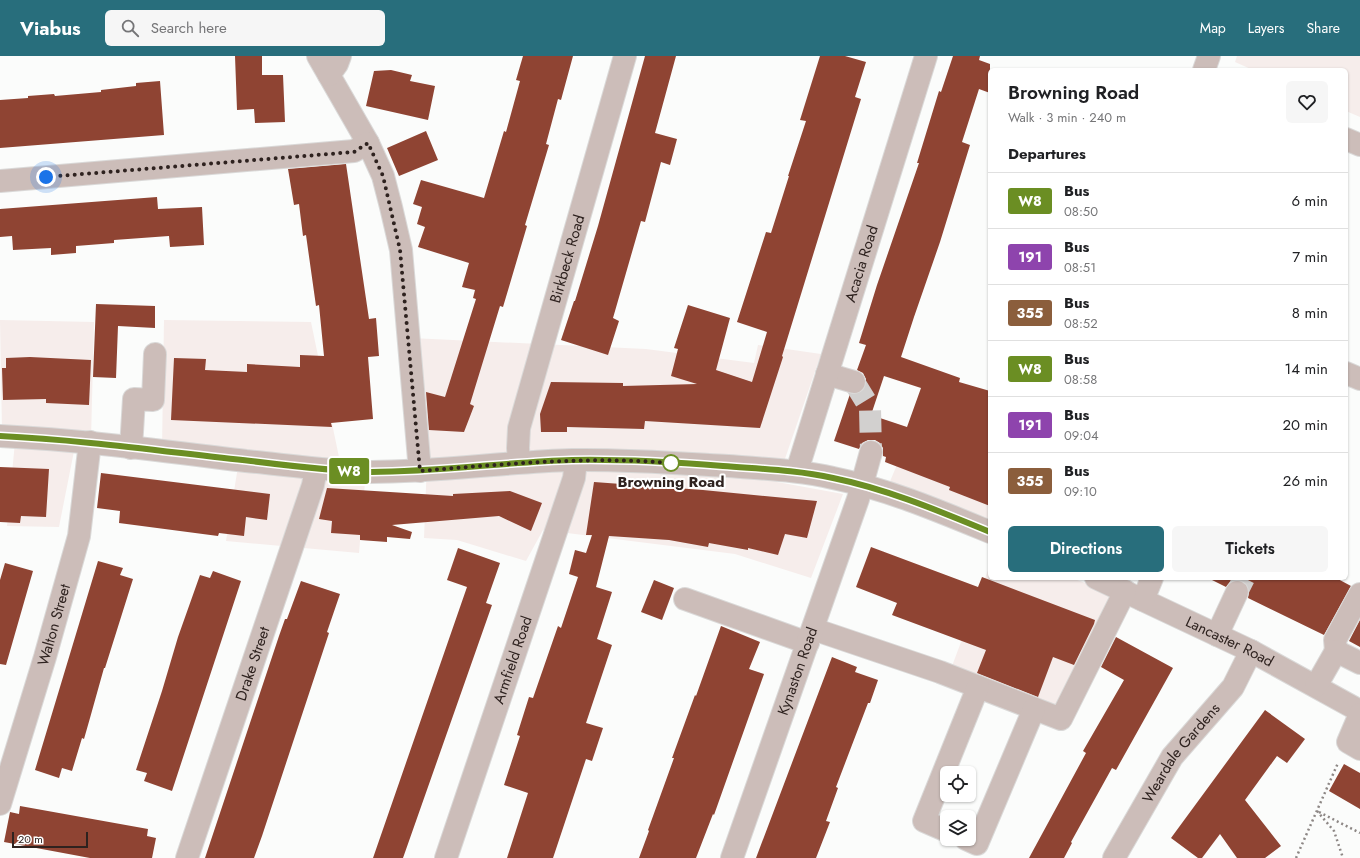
<!DOCTYPE html>
<meta charset="utf-8">
<style>
:root{--surface:#fff;--page:#f6f6f6;--text:#202124;--muted:#757577;--line:#e0e0e0;--accent:#286e7c}
body{margin:0;font-family:Jost,sans-serif;background:var(--page);color:var(--text);height:100vh;display:flex;flex-direction:column;font-size:15px;white-space:nowrap}
*{box-sizing:border-box;margin:0}
p{font-size:13px;color:var(--muted)}
.icon{flex:none;width:22px;height:22px;fill:none;stroke:currentColor;stroke-width:2;stroke-linecap:round;stroke-linejoin:round}
.map{position:relative;flex:1;overflow:hidden}
.sheet{position:absolute;left:988px;top:12px;width:360px;height:512px;display:flex;flex-direction:column;background:var(--surface);border-radius:6px;box-shadow:0 1px 3px #0004}
.sheet>*{flex:none}
.badge{padding:0 8px;border-radius:3px;font-size:14px;line-height:26px}
.tools{position:absolute;left:940px;top:710px;display:grid;gap:8px}
.tools a{display:grid;place-items:center;width:36px;height:36px;border-radius:6px;background:var(--surface);box-shadow:0 1px 3px #0004;font-size:20px}
.scale{position:absolute;left:12px;bottom:10px;width:76px;box-sizing:border-box;padding-left:4px;border:2px solid #2e221f;border-top:0;font-size:11px;line-height:14px;white-space:nowrap;color:#2e221f;-webkit-text-stroke:3px #fff;paint-order:stroke}
.you{position:absolute;width:20px;height:20px;margin:-10px;border:3px solid #fff;border-radius:50%;background:#1a73e8;box-shadow:0 0 0 6px #1a73e833}
.map>.badge{position:absolute;translate:-50% -50%;box-shadow:0 0 0 2px #fff}
h2{padding:0 20px;font-size:15px;line-height:36px}
.round{display:grid;place-items:center;flex:none;width:42px;height:42px;border-radius:6px;background:var(--page)}
.overview{display:flex;align-items:center;justify-content:space-between;height:68px;padding:0 20px}
h1{font-size:19px;font-weight:600;line-height:30px}
.action{display:flex;gap:8px;margin-top:auto;padding:8px 20px}
.action a{flex:1;height:46px;border-radius:6px;background:var(--accent);color:#fff;font-size:16px;font-weight:600;line-height:46px;text-align:center}
.action a+a{background:var(--page);color:var(--text)}
ul{padding:0;list-style:none}
li{display:flex;align-items:center;gap:12px;height:56px;padding:0 20px;border-top:1px solid var(--line)}
li div{flex:1}
li b{display:block;font-size:15px}
li em{font-style:normal}
li .badge{min-width:44px;font-weight:700;text-align:center}
header{display:flex;align-items:center;gap:24px;box-sizing:border-box;height:56px;padding:0 20px;background:var(--accent);color:#fff}
header strong{font-size:19px}
nav{display:flex;gap:22px;margin-inline-start:auto;font-size:14px}
.search{width:280px;height:36px;background:var(--page);display:flex;align-items:center;gap:10px;box-sizing:border-box;padding:0 14px;border-radius:6px;color:var(--muted);font-size:15px}
.map>svg:first-child{display:block}
.built{fill:#f6edeb}
.building{fill:#8f4433;fill-rule:evenodd}
.lines{fill:none;stroke-linecap:round;stroke-linejoin:round}
.minor-tunnel{stroke:#d2d0cf;stroke-width:22;stroke-dasharray:22 11;stroke-linecap:butt}
.minor-casing{stroke:#dad9d8;stroke-width:24}
.path{stroke:#8d8785;stroke-width:2.5;stroke-dasharray:2 3;stroke-linecap:butt}
.minor{stroke:#ccbdb9;stroke-width:22}
.line-casing{stroke:#fff;stroke-width:9}
.line{stroke:#6b8e23;stroke-width:6}
.walk{stroke:#2e221f;stroke-width:4;stroke-dasharray:0 7.2}
.stop-dot{fill:#fff;stroke:#6b8e23;stroke-width:2}
.labels{text-anchor:middle;stroke-width:4;stroke-linejoin:round;paint-order:stroke}
.street-label{font-size:15px;fill:#2e221f;stroke:#fff}
.stop-label{font-size:15px;font-weight:bold;fill:#2e221f;stroke:#fff}
</style>
<header>
<strong>Viabus</strong>
<div class="search"><svg class="icon" aria-label="search" viewBox="0 0 24 24"><circle cx="10" cy="10" r="6"/><path d="M15 15l6 6"/></svg>Search here</div>
<nav><a>Map</a><a>Layers</a><a>Share</a></nav>
</header>
<div class="map">
<svg width="1360" height="802" viewBox="0 0 1360 802">
<rect width="100%" height="100%" fill="#fbfcfb"/>
<path class="built" d="M1237,0h123v61l-14,-6v-41h-93l-18,-8z
M0,264l94,2 -3,117 -89,-9z
M164,264l147,2 29,140 27,-3 -8,94 -133,-12 14,-87 -78,-6z
M411,282l235,11 108,14 4,-18 63,9 -44,128 66,12 -32,84 -76,-24 -192,-24 -17,31 -69,-21 -33,-2 3,-76z
M921,352l69,27v90l-102,-39z
M15,386l60,4 -16,81 -52,-1z
M990,509v13h82l44,17 -57,111 -107,-40z"/>
<path class="building" d="M235,0h27v19h21l2,47 -30,1 -1,-14 -17,1z
M523,0h50l-12,44 -3,-1 -12,45 3,1 -24,80 2,1 -24,81 -3,-1 -30,98 4,2 -10,26 -35,-2 -3,-38 19,5 31,-98 -3,-1 2,-8 -13,-3 7,-24 -51,-16 7,-20 -8,-3 5,-17 -9,-3 8,-24 63,18 20,-67 2,1 14,-51 -4,-1z
M645,0h31l-21,77 22,6 -7,26 -9,-3 -16,60 -4,-1 -28,97 6,3 -11,34 -47,-15 13,-39h1l23,-75z
M820,0h25l21,6 -11,35 6,2 -79,257 1,1 -23,71 -115,-7 -1,8 -77,-2v5h-26l-1,-18 11,-32 72,1v3l74,-2 -26,-8 7,-27 -4,-1 14,-43 42,13 -14,52 36,12 15,-50 -30,-10 29,-90 5,1 18,-57h-1l18,-55 -6,-1z
M953,0h27l-1,4 11,4v29l-11,-4 -17,53 8,3 -30,97 -26,75 -13,40 59,21 -1,4 31,9v115l-41,-16 1,-3 -65,-25 1,-5 -3,-1v-8l-3,-5 -5,-3h-7l-6,3 -3,6 -25,-8 16,-47h7l5,-3 4,-5v-7l-3,-6 -6,-3 9,-25 -7,-2 18,-58 42,-122h-2l22,-72 2,1zM884,320l37,12 -14,39 -36,-12z
M391,14l21,5 -2,6 25,5 -7,34 -62,-14 8,-35z
M160,25l4,54 -164,13v-48l28,-2v-2l26,-2 1,2 46,-4v-2l35,-4v-3z
M426,75l12,29 -39,16 -12,-28z
M346,108l23,155 7,-1 3,38 -11,1 5,62 -42,4 1,4 -161,-7 3,-62 32,1 -1,11 42,2v-8l53,3v-12l24,1 -5,-51 -3,1 -10,-71 -3,1 -4,-32 -5,1 -6,-36z
M157,141l1,12 44,-2 2,38 -34,2 -1,-11 -55,4v3l-38,3v7l-25,2v-7l-38,2 -1,-14 -12,1v-28z
M96,248l59,2v22l-37,-2 -2,52 -23,-1z
M30,301l61,3 -2,45 -43,-2v-4l-43,1 -1,-32h4v-10z
M0,411l49,2 -3,48 -25,-1 -1,7 -20,-1z
M101,417l169,21 -3,26 -21,-3 -2,19 -25,-3 -1,3 -99,-13 1,-12 -23,-3z
M594,426l109,8 114,11 -10,37 -22,-4 -7,21 -30,-7v2l-39,-7 -1,4 -39,-7 -60,-4 -13,51 16,5 -15,47 15,6 -26,78 17,5 -11,33 -6,-2 -33,99h-46l21,-65 -24,-8 16,-49 -3,-1 12,-38 4,1 25,-72 3,2 17,-51 -9,-3 6,-24 11,3 6,-18h-6z
M327,432l126,8v-2l57,-3 32,12 -11,28 -32,-15 -107,9 20,7 -2,7 -23,-2v5l-27,-2v-5l-29,-2 1,-12 -13,-2z
M871,491l107,40 4,-10 113,43 -1,4 -20,41 -21,-8 -15,40 -61,-24 9,-23 -94,-35 5,-12 -41,-16z
M458,492l42,15 -14,40 6,2 -89,253h-30l94,-271 -20,-7z
M98,505l25,7 -3,7 13,4 -28,89h-1l-14,50 -6,21 -2,-1 -10,33 -10,-3 -3,10 -24,-8z
M5,507l28,8 -27,94 -6,-1v-84z
M213,515l28,10 -69,210 -28,-10 3,-8 -11,-3 26,-79 16,-54 22,-62 10,3z
M1208,522h128l15,8 -27,49 -76,-37 1,-7 -2,-6 -4,-4 -7,-1 -6,2 -4,5z
M654,524l20,8 -12,32 -21,-8z
M301,525l39,13 -13,38 2,1 -67,203 -8,22h-49l74,-222 6,-17h2z
M1360,564v27l-11,-6z
M721,570l39,16 -11,27 15,5 -50,141 -1,-1 -17,44h-57l10,-27 -1,-1 26,-72h-2l23,-63 1,1z
M1116,581l57,31 -57,102 -4,-2 -41,74 1,1 -8,15h-35l57,-105 -3,-2 41,-71 -23,-13z
M832,601l25,10 -2,5 23,8 -8,23h-2l-32,84 2,1 -12,33 4,1 -14,36h-60z
M1265,654l40,29 -18,24 -10,-7 -32,44 36,46 -16,12h-28l-17,-24 -18,24h-4l-27,-20z
M1344,708l16,9v36l-31,-18z
M20,750l128,23 -1,7 9,2 -4,20h-62l-86,-16 6,-30 9,2z"/>
<g class="lines">
<path class="minor-tunnel" d="M854,326l16,26 1,44
M1237,536l7,-14"/>
<g class="minor-casing">
<g id="minor">
<path d="M318,0l50,87 15,33 8,31 10,43 19,221"/>
<path d="M1204,14l5,-14"/>
<path d="M329,19l8,-11 3,-8"/>
<path d="M1346,83l14,6"/>
<path d="M0,125l354,-30 14,-8"/>
<path d="M1346,317l14,6"/>
<path d="M827,318l27,8"/>
<path d="M0,380c82,4 164,15 246,25 41,4 83,10 125,11 67,0 134,-10 201,-12 51,-1 105,3 156,6 35,3 71,4 105,12 54,11 106,33 157,54"/>
<path d="M131,392l3,-49 19,1 2,-46"/>
<path id="s1" d="M519,406l-1,-14 1,-20 106,-372"/>
<path id="s2" d="M797,415l129,-415"/>
<path id="s3" d="M1096,522l155,73 109,60"/>
<path d="M685,543l123,44"/>
<path d="M1143,544l9,-22"/>
<path d="M813,573l127,43 121,47 64,-128"/>
<path d="M1217,579l20,-43"/>
<path d="M1336,595l-1,-11 25,-46"/>
<path d="M1316,630l20,-35 24,12"/>
<path d="M1360,658l-12,28 12,7"/>
<path id="s4" d="M0,748l45,-147 34,-121 11,-94"/>
<path d="M947,775l-23,-10 54,-134"/>
<path d="M966,783l11,5 57,-135"/>
<path id="s5" d="M187,802l126,-373 3,-16"/>
<path id="s6" d="M446,802l128,-380 2,-18"/>
<path id="s7" d="M732,802l126,-359 13,-47"/>
<path id="s8" d="M1114,802l58,-101 61,-70 18,-36"/>
</g>
</g>
<path class="path" d="M1317,755l17,20 9,27
M1319,756l41,21
M1296,802l42,-95"/>
<use href="#minor" class="minor"/>
</g>
<g class="lines">
<g class="line-casing">
<path id="line" d="M0,380c84,4 167,16 251,25 40,5 80,10 120,11 67,0 134,-10 201,-12 50,-1 101,2 151,6 37,3 74,4 110,12 54,11 106,33 157,54"/>
</g>
<use href="#line" class="line"/>
<path class="walk" d="M46,121l308,-25 14,-9 15,33 17,74 20,221c83,-7 167,-15 251,-8"/>
</g>
<circle class="stop-dot" cx="671" cy="407" r="8"/>
<g class="labels">
<g class="street-label">
<text dy="5" stroke="none"><textPath href="#s1" startOffset="210">Birkbeck Road</textPath></text>
<text dy="5" stroke="none"><textPath href="#s2" startOffset="217">Acacia Road</textPath></text>
<text dy="5" stroke="none"><textPath href="#s4" startOffset="187">Walton Street</textPath></text>
<text dy="5" stroke="none"><textPath href="#s3" startOffset="148">Lancaster Road</textPath></text>
<text dy="5" stroke="none"><textPath href="#s6" startOffset="209">Armfield Road</textPath></text>
<text dy="5" stroke="none"><textPath href="#s5" startOffset="205">Drake Street</textPath></text>
<text dy="5" stroke="none"><textPath href="#s7" startOffset="198">Kynaston Road</textPath></text>
<text dy="5" stroke="none"><textPath href="#s8" startOffset="125">Weardale Gardens</textPath></text>
</g>
<g class="stop-label">
<text x="671" y="431">Browning Road</text>
</g>
</g>
</svg>
<div class="tools">
<a><svg class="icon" aria-label="locate" viewBox="0 0 24 24"><circle cx="12" cy="12" r="6"/><path d="M12 2v4M12 18v4M2 12h4M18 12h4"/></svg></a>
<a><svg class="icon" aria-label="layers" viewBox="0 0 24 24"><path d="M12 4l9 5-9 5-9-5zM3 14l9 5 9-5"/></svg></a>
</div>
<div class="scale">20 m</div>
<div class="you" style="left:46px;top:121px"></div>
<b class="badge" style="left:349px;top:415px;background:#6b8e23;color:#fff">W8</b>
<section class="sheet">
<div class="overview"><div><h1>Browning Road</h1><p>Walk · 3 min · 240 m</p></div><a class="round"><svg class="icon" aria-label="heart" viewBox="0 0 24 24"><path d="M12 20l-8-8c-3-5 5-10 8-4 3-6 11-1 8 4z"/></svg></a></div>
<h2>Departures</h2>
<ul>
<li><span class="badge" style="background:#6b8e23;color:#fff">W8</span><div><b>Bus</b><p>08:50</p></div><em>6 min</em></li>
<li><span class="badge" style="background:#8e44ad;color:#fff">191</span><div><b>Bus</b><p>08:51</p></div><em>7 min</em></li>
<li><span class="badge" style="background:#8b5e3c;color:#fff">355</span><div><b>Bus</b><p>08:52</p></div><em>8 min</em></li>
<li><span class="badge" style="background:#6b8e23;color:#fff">W8</span><div><b>Bus</b><p>08:58</p></div><em>14 min</em></li>
<li><span class="badge" style="background:#8e44ad;color:#fff">191</span><div><b>Bus</b><p>09:04</p></div><em>20 min</em></li>
<li><span class="badge" style="background:#8b5e3c;color:#fff">355</span><div><b>Bus</b><p>09:10</p></div><em>26 min</em></li>
</ul>
<div class="action"><a>Directions</a><a>Tickets</a></div>
</section>
</div>
